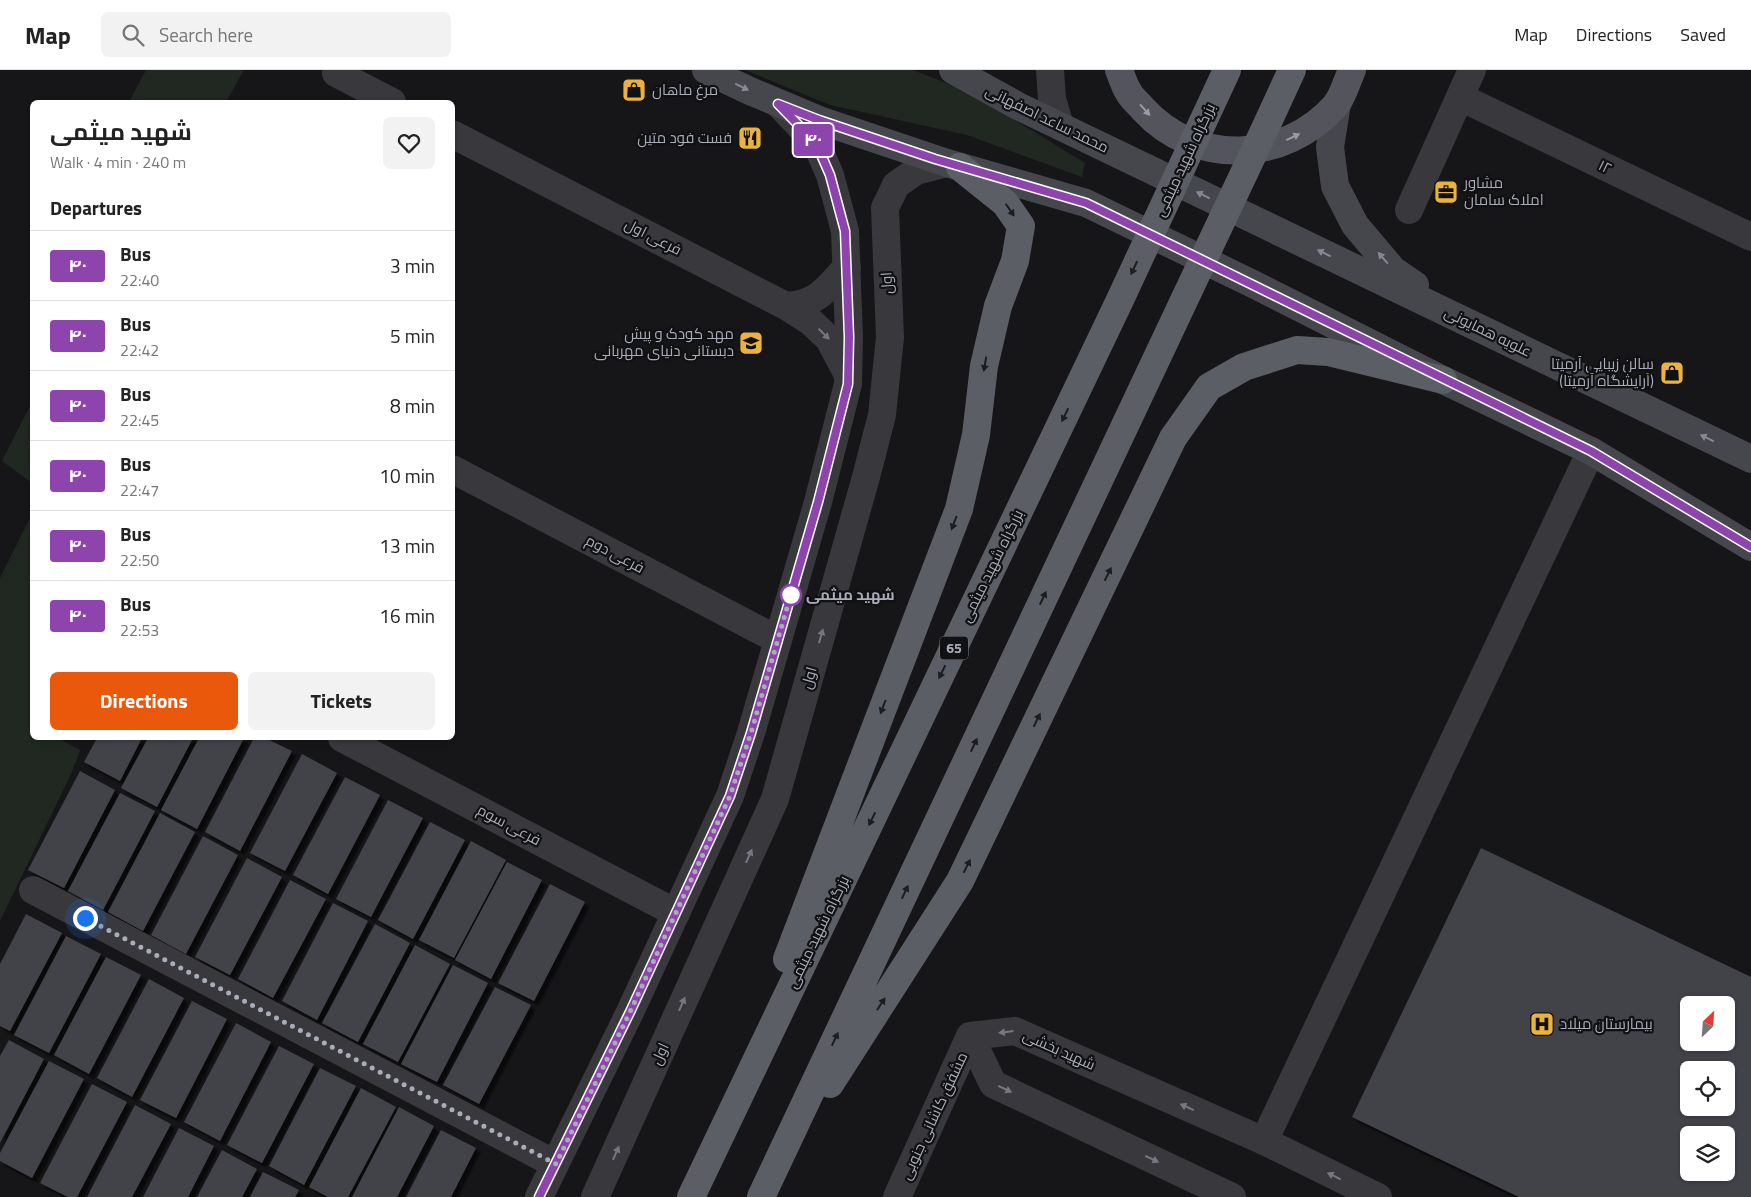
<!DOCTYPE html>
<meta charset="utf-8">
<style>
:root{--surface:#fff;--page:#f2f2f2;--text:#222;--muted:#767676;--line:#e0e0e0;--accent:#ea580c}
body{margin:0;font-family:"Titillium Web",Cairo,sans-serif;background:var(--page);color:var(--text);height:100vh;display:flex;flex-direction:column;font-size:19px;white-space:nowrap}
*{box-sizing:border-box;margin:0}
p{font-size:16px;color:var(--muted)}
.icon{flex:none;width:28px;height:28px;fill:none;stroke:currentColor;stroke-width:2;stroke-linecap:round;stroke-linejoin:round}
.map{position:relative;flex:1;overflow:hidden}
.sheet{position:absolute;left:30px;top:30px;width:425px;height:640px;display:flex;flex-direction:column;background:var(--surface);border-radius:8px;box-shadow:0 1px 4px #0004}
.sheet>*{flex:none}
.badge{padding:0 10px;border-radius:4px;font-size:18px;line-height:32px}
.needle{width:32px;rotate:25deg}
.buttons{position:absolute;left:1680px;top:926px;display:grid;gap:10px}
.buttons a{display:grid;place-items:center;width:55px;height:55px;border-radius:8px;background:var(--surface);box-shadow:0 1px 4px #0004;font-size:25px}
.you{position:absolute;width:25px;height:25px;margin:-12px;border:4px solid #fff;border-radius:50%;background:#1a73e8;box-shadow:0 0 0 8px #1a73e833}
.map>.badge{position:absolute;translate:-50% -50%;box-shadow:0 0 0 2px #fff}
h2{padding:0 20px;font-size:19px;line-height:45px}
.round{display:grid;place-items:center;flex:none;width:52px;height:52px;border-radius:8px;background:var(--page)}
.summary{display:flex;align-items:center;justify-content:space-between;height:85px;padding:0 20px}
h1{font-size:24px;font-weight:700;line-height:38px}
.action{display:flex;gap:10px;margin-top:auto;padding:10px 20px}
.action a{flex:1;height:58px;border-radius:8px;background:var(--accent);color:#fff;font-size:20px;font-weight:700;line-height:58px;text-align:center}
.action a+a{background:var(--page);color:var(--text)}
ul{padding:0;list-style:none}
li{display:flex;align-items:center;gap:15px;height:70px;padding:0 20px;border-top:1px solid var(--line)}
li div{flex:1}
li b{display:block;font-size:19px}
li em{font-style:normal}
li .badge{min-width:55px;font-weight:700;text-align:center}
header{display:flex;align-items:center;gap:30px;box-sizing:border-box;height:70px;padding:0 25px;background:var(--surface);border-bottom:1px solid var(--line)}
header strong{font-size:24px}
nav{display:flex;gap:28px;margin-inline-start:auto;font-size:18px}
.search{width:350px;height:45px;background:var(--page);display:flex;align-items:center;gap:12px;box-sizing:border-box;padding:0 18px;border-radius:8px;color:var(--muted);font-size:19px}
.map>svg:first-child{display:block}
.green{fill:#212822}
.building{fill:#434348;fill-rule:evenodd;filter:url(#shadow)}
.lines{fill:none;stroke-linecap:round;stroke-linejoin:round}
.minor{stroke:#38383d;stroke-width:28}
.tertiary{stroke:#38383d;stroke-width:28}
.secondary{stroke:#46474d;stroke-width:28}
.primary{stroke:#54555c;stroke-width:28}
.trunk{stroke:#5c5e65;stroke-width:28}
.oneway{fill:#868993}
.oneway2{fill:#989ba6}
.oneway3{fill:#1c1d1f}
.oneway4{fill:#767881}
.line-casing{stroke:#fff;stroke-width:11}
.line{stroke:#8e44ad;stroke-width:8}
.walk{stroke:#a9adb8;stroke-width:5;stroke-dasharray:0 9}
.stop-dot{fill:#fff;stroke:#8e44ad;stroke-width:2.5}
.labels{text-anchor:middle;stroke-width:4.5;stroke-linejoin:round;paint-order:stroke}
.shield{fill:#111113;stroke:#7b7e86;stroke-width:1}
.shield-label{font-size:14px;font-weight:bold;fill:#a9adb8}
.poi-label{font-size:15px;fill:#a9adb8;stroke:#111113;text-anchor:start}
.street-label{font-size:15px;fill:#a9adb8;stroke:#111113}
.stop-label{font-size:15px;font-weight:bold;fill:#a9adb8;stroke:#111113;text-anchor:start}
</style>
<header>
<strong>Map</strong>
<div class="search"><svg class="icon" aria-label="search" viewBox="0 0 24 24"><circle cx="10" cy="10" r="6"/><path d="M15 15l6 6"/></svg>Search here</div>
<nav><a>Map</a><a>Directions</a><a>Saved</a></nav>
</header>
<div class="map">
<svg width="1751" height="1127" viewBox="0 0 1751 1127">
<defs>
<filter id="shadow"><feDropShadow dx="4.5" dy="4.5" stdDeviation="1" flood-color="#0009"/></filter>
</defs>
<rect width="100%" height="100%" fill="#161618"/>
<path class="green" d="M146,0h98l-18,32h-97z
M745,0h168l58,23 114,70 -3,14 -115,-42 -137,-30z
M32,332v81l-30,-22z
M32,444v224h26l22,12 -8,22 -72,149v-343z"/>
<path class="building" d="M97,668h45l-22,43 -36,-19z
M148,668h45l-36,69 -36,-19z
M199,668h45l-47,91 -36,-19z
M254,668h11l27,13 -52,100 -35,-19z
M302,684l35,19 -52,98 -35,-18z
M80,701l35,19 -51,98 -36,-18z
M345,707l35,18 -52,99 -35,-19z
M120,723l35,18 -52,99 -35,-19z
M388,730l35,18 -52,99 -35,-18z
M160,743l35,19 -52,99 -35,-19z
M430,752l35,18 -52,99 -35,-19z
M203,766l35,19 -52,99 -35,-19z
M471,771l35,19 -52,98 -35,-18z
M1481,778l270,129v220h-232l-167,-80zM1689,935h37v37h-37zM1689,1000h37v38h-37zM1689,1065h37v37h-37z
M247,788l35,19 -52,98 -35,-18z
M507,792l35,18 -51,99 -36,-19z
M290,810l36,19 -53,99 -35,-19z
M550,814l35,18 -51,99 -36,-18z
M333,833l35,18 -51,99 -35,-19z
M26,844l36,19 -52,98 -10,-5v-62z
M375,854l35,19 -52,99 -36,-19z
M66,866l35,18 -52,99 -35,-18z
M415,875l35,19 -52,98 -35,-18z
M106,887l35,18 -52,99 -35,-19z
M453,895l35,18 -51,99 -36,-18z
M149,909l35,19 -52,99 -35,-19z
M495,917l36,18 -52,99 -36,-19z
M192,931l35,18 -51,99 -36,-18z
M236,953l35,19 -51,99 -36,-19z
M9,970l35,19 -44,84v-87z
M279,976l35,18 -52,99 -35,-18z
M49,991l35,18 -52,99 -32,-17v-8z
M320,998l36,18 -52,99 -35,-19z
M92,1014l35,18 -50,95h-9l-28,-14z
M361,1018l35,19 -48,90h-20l-19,-10z
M135,1035l36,19 -39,73h-45z
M399,1037l35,19 -37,71h-45z
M179,1058l35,18 -26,51h-45z
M441,1060l35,18 -25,49h-45z
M222,1080l35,19 -15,28h-45z
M263,1102l36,18 -4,7h-45z"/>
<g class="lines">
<path class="minor" d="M336,3l56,29
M1460,27l291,140
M452,64l334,172 25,16 18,17 19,36
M786,236c33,-3 39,-16 61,-39
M452,399l326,171
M342,668l334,175
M33,820l522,274
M1264,1071l327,-690"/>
<path class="tertiary" d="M1050,0l2,29 8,27
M1409,140l63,-140
M970,966l45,-5 249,110 114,56
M970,966l23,48 239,113
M539,1127l91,-185 100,-216 21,-63 67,-231 30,-118 1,-47 -4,-106 -15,-56 -14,-32 -38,-40
M595,1127l180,-398 91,-322 16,-62 8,-78 -5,-129 11,-23 20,-14 31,-8
M897,1127l73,-161"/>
<path class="secondary" d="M706,0l44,21 69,29 128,43 139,40 169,82 188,95 148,71 160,96
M953,0l65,36 733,353
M1337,33l-7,44 5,39 20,39 38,45 22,15"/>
<path class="primary" d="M1119,0c3,7 5,15 9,21 3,7 10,12 15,18 53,58 141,54 193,-4 7,-9 11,-24 16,-35"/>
<path class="trunk" d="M787,889l172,-450 17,-74 8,-69 14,-60 17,-45 6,-35 -16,-23 -45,-36
M830,1014l130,-203 213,-443 36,-51 35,-20 53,-17 31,2 115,28
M691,1127l428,-895 108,-232
M761,1127l502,-1064 29,-63"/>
</g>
<defs><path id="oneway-solid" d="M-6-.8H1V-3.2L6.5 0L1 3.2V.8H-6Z" transform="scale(1.25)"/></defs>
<g class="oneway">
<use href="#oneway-solid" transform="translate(742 17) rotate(26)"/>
<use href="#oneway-solid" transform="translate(1203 125) rotate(-154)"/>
<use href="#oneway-solid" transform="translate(1324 183) rotate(-154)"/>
<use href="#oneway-solid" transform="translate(1383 188) rotate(-131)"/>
<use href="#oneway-solid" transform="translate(1707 368) rotate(-154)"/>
</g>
<g class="oneway2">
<use href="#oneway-solid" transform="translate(1145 40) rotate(48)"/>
<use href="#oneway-solid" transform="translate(1293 67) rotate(-25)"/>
</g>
<g class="oneway3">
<use href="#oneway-solid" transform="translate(1010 140) rotate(55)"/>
<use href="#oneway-solid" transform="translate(1134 198) rotate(115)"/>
<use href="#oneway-solid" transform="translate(985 294) rotate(100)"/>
<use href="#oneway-solid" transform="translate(1065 345) rotate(116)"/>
<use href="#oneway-solid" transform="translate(954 453) rotate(111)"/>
<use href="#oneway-solid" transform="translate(1108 504) rotate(-64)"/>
<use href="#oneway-solid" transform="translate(1043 528) rotate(-65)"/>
<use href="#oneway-solid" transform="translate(942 602) rotate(116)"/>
<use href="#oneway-solid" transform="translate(883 637) rotate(111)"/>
<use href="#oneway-solid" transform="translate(1037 650) rotate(-64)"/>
<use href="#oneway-solid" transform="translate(974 675) rotate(-65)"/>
<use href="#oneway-solid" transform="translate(872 749) rotate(116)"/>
<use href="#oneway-solid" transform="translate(967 796) rotate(-64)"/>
<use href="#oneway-solid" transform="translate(905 822) rotate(-65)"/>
<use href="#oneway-solid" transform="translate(881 934) rotate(-57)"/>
<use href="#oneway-solid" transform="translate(835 969) rotate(-65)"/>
</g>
<g class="oneway4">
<use href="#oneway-solid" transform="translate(824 264) rotate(44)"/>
<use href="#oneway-solid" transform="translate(821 566) rotate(-74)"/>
<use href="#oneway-solid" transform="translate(749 786) rotate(-66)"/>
<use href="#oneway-solid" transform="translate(682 934) rotate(-66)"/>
<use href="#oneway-solid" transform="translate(1006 962) rotate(173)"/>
<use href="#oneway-solid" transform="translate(1005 1019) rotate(25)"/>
<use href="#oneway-solid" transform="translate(1187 1037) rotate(-156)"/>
<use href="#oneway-solid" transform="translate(616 1083) rotate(-66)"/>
<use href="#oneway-solid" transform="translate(1152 1089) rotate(25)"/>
<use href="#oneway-solid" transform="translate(1334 1106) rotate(-154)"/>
</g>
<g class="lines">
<g class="line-casing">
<path id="line" d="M539,1127l91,-185 100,-216 21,-63 67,-231 30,-118 1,-47 -4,-106 -15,-56 -14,-32 -38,-39 41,16 116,39 151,44 505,248 160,96"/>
</g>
<use href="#line" class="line"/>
<path class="walk" d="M85,848l471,246 74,-152 100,-216 21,-63 42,-146 -2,8"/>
</g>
<defs>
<g id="shop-square" transform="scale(1.25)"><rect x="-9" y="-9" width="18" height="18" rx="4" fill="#ebb33c" stroke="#111113"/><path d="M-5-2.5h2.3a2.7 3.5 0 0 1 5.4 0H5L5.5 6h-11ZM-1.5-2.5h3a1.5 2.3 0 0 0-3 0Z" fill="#111"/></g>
<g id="restaurant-square" transform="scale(1.25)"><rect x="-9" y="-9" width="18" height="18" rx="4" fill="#ebb33c" stroke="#111113"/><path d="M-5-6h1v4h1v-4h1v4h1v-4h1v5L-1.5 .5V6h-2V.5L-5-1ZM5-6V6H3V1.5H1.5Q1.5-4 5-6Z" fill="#111"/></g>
<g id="office-square" transform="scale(1.25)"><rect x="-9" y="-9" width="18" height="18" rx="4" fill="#ebb33c" stroke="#111113"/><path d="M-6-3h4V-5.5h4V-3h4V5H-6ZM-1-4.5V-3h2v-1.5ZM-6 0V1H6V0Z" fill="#111"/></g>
<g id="school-square" transform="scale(1.25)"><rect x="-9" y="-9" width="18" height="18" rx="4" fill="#ebb33c" stroke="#111113"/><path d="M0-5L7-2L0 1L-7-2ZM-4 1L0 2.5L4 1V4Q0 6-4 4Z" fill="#111"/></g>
<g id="hospital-square" transform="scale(1.25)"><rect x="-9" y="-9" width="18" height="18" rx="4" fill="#ebb33c" stroke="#111113"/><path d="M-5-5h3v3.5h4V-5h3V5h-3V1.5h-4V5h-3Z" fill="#111"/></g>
</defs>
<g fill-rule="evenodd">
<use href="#shop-square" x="634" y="20"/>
<use href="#restaurant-square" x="750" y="68"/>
<use href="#office-square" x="1446" y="122"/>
<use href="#school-square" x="751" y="273"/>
<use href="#shop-square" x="1672" y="303"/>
<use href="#hospital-square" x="1542" y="954"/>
</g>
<circle class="stop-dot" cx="791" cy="525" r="10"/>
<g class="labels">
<rect class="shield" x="940" y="566.5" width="28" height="23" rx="4"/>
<g class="shield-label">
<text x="954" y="583">65</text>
</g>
<g class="poi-label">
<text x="652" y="25">مرغ ماهان</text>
<text x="732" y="73" text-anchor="end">فست فود متین</text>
<text x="1464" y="118">مشاور<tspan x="1464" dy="17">املاک سامان</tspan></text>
<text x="734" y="269" text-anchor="end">مهد کودک و پیش<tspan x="734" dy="17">دبستانی دنیای‌ مهربانی</tspan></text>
<text x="1654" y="299" text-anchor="end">سالن زیبایی آرمیتا<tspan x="1654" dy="17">(آرایشگاه آرمیتا)</tspan></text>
<text x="1560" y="959">بیمارستان میلاد</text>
</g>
<g class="street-label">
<text transform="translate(1047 49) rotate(26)" y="5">محمد ساعد اصفهانی</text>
<text transform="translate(1185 90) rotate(-65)" y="5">بزرگراه شهید میثمی</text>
<text transform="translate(1605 97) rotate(26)" y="5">۱۲</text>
<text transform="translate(653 167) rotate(27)" y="5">فرعی اول</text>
<text transform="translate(887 213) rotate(-93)" y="5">اول</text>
<text transform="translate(1488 262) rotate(26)" y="5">علویه همایونی</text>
<text transform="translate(615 484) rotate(28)" y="5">فرعی دوم</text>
<text transform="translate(992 496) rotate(-64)" y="5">بزرگراه شهید میثمی</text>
<text transform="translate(809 608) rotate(-74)" y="5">اول</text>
<text transform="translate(509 755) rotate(28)" y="5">فرعی سوم</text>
<text transform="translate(818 862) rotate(-64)" y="5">بزرگراه شهید میثمی</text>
<text transform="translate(1059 980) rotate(24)" y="5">شهید بخشی</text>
<text transform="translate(660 984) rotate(-66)" y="5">اول</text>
<text transform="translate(934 1046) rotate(-65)" y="5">مشفق کاشانی جنوبی</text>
</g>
<g class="stop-label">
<text x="806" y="530">شهید میثمی</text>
</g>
</g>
</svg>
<div class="buttons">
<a><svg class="needle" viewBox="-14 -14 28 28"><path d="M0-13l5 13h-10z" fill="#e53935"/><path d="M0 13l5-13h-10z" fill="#767676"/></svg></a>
<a><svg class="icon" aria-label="locate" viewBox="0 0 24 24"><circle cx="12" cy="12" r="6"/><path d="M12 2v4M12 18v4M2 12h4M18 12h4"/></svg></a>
<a><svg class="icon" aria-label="layers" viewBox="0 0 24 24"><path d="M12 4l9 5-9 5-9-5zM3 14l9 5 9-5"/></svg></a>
</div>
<div class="you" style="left:85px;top:848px"></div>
<b class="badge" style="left:813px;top:70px;background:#8e44ad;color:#fff">۴۰</b>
<section class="sheet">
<div class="summary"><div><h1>شهید میثمی</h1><p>Walk · 4 min · 240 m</p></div><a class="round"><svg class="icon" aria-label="heart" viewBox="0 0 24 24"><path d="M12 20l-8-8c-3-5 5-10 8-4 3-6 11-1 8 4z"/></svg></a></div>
<h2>Departures</h2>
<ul>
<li><span class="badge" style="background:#8e44ad;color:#fff">۴۰</span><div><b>Bus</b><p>22:40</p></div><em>3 min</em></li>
<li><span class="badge" style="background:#8e44ad;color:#fff">۴۰</span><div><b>Bus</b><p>22:42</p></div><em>5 min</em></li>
<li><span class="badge" style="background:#8e44ad;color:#fff">۴۰</span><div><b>Bus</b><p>22:45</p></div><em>8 min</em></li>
<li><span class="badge" style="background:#8e44ad;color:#fff">۴۰</span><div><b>Bus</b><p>22:47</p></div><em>10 min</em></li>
<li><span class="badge" style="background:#8e44ad;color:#fff">۴۰</span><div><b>Bus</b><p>22:50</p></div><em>13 min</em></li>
<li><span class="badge" style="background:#8e44ad;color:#fff">۴۰</span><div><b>Bus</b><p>22:53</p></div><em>16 min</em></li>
</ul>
<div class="action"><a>Directions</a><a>Tickets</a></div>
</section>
</div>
